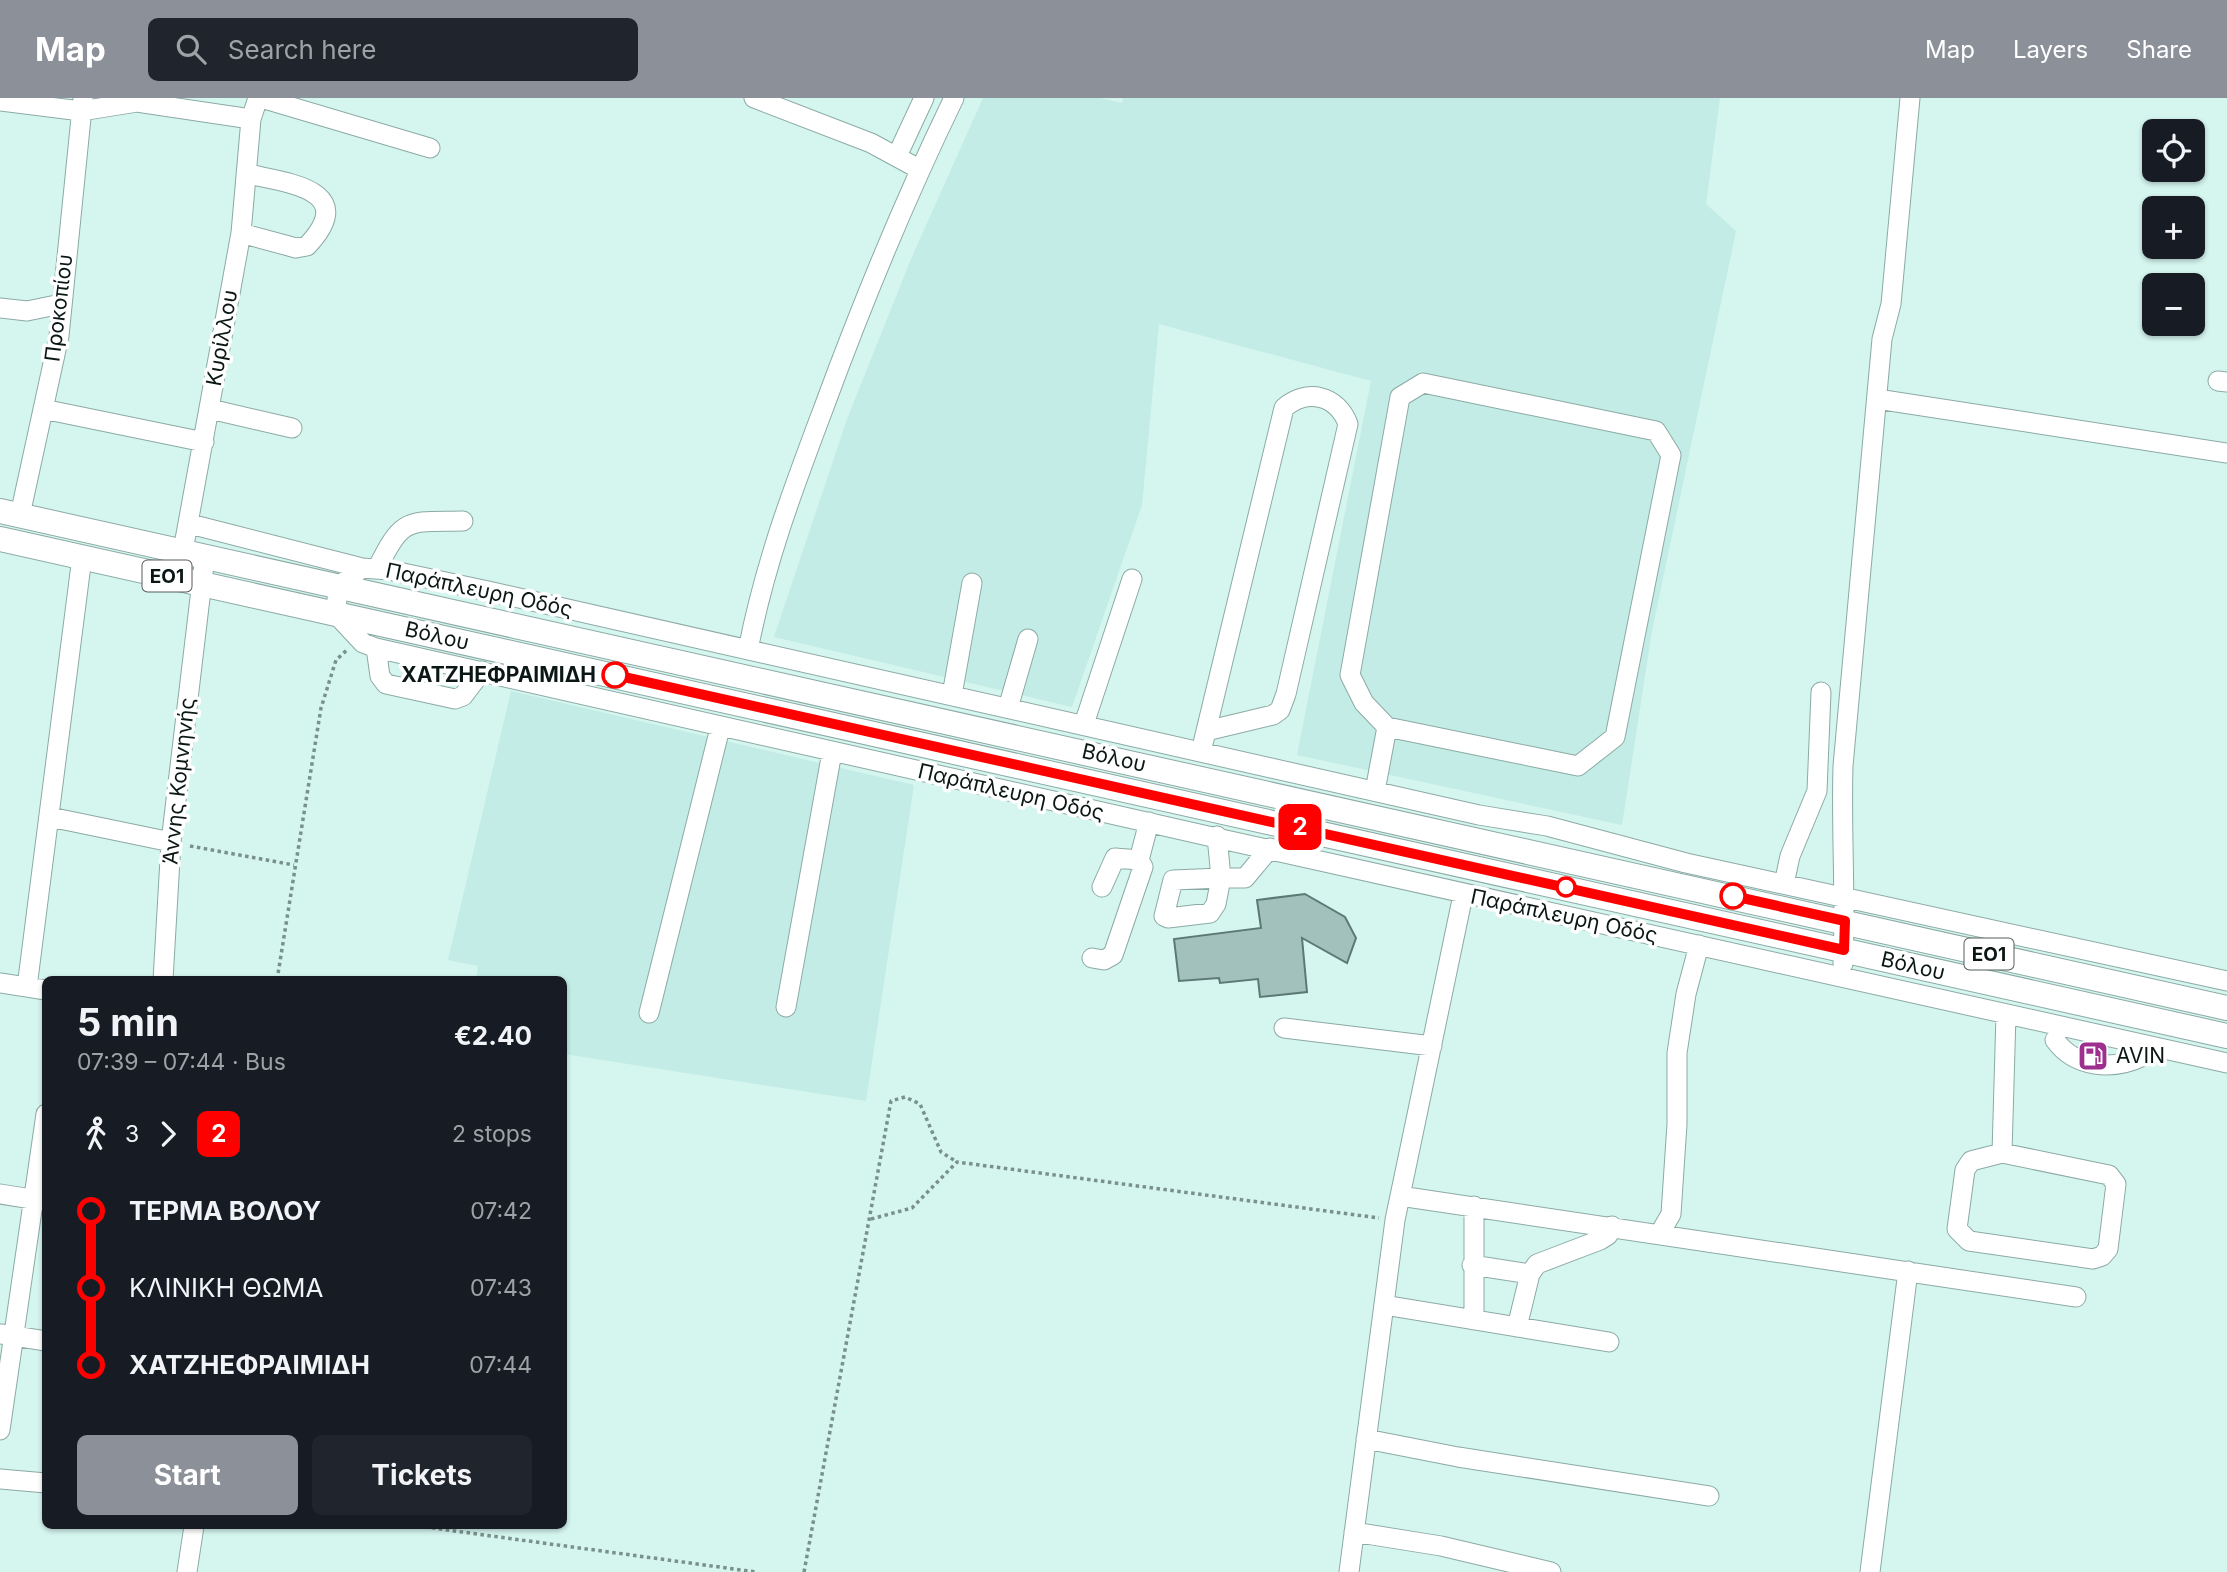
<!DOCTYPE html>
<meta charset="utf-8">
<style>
:root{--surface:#171b24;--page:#20242c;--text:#f1f3f6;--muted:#9ea1a6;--accent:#8c9099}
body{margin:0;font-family:Inter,sans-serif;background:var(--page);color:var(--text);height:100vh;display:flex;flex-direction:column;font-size:26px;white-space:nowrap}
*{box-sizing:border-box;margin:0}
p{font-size:23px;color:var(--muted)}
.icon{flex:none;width:38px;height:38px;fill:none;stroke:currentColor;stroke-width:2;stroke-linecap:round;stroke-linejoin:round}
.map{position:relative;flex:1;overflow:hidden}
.panel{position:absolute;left:42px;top:878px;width:525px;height:553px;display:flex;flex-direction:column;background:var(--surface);border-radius:10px;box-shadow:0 2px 5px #0004}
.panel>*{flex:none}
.badge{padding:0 14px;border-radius:10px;font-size:24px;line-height:46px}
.fabs{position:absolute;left:2142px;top:21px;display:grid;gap:14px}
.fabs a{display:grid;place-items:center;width:63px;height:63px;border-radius:10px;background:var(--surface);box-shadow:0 2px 5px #0004;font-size:35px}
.map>.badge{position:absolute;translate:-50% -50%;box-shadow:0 0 0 4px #fff}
.legs{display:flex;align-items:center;gap:10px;height:77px;padding:0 35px;font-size:23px}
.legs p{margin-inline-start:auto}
.overview{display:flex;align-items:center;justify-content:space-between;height:119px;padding:0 35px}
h1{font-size:38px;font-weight:700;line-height:52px}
.cta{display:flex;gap:14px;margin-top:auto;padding:14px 35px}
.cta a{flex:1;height:80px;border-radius:10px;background:var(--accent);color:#fff;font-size:28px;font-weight:700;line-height:80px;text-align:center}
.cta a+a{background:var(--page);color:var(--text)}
ul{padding:0 35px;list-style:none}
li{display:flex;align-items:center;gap:24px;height:77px;font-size:26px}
li i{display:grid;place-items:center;width:10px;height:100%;margin:0 9px;background:currentColor}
li i::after{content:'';width:18px;height:18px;margin:-9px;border:5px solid;border-radius:50%;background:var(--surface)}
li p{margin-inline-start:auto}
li:first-child i{background:linear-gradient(#0000 50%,currentColor 0)}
li:last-child i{background:linear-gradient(currentColor 50%,#0000 0)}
header{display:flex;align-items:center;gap:42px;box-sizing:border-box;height:98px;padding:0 35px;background:var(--accent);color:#fff}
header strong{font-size:33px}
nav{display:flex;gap:38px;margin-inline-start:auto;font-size:24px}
.search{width:490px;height:63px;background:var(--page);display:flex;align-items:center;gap:18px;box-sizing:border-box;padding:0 24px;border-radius:10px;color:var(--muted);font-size:26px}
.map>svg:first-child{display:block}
.built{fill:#c2ece5}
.building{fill:#a2c1bc;stroke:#5c7974;stroke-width:2}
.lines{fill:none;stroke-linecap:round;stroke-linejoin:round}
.minor-casing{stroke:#8caaa5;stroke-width:21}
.major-casing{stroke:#8caaa5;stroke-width:26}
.path{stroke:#7a908c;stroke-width:3.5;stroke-dasharray:3.5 3.5;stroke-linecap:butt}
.minor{stroke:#fff;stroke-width:19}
.major{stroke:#fff;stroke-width:24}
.line-1-casing{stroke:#fff;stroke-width:16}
.line-1{stroke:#f00;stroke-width:10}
.stop-1-dot{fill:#fff;stroke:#f00;stroke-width:3.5}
.labels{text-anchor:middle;stroke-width:7;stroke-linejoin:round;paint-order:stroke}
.shield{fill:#fff;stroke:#545d5b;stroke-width:2}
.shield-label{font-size:19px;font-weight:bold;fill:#0b1715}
.street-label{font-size:21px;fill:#0b1715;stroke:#fff}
.stop-label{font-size:21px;font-weight:bold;fill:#0b1715;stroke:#fff;text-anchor:end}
.poi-label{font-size:21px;fill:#0b1715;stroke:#fff;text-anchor:start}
</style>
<header>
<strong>Map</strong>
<div class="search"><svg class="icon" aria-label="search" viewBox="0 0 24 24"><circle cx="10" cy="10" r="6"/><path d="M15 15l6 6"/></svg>Search here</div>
<nav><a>Map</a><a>Layers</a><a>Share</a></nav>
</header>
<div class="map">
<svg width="2227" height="1474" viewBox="0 0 2227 1474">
<rect width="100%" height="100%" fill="#d5f5ef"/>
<path class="built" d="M983,0h117l22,5 1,-5h597l-14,106 30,27 -84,400 -30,194 -325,-70 74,-374 -212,-57 -17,181 -70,202 -298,-70 73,-218 64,-160z
M511,593l403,94 -48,316 -302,-47v-74h-88l2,-14 -30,-6z"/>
<path class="building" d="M1305,796l40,23 11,21 -9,25 -45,-25 5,54 -47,5 -2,-18 -38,4 -1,-5 -40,3 -5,-42 87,-11 -4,-28z"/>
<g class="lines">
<g class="minor-casing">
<path id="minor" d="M261,0l169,50
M754,0l117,45 48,26
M0,3l81,10 56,-9 114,17
M897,58l27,-58
M241,135l55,15 11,-2c53,-56 -19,-63 -59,-72
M0,210l27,3 34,-7
M2218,283l9,1
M1423,285l233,48 15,24 -56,282 -37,29 -191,-39 -23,-24 -14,-28 50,-278z
M1877,301l350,54
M43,311l161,33
M210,311l82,19
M20,417l39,-179 24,-238
M190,426l172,44
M377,471c26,-53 30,-47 86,-48
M178,480l63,-345 10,-114 7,-21
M376,550l4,28 6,8 69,15 8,-3 19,-25
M748,552c17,-87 45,-161 76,-243 39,-106 81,-208 130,-309
M952,597l20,-112
M1008,610l20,-69
M1084,626l48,-145
M1201,654l5,-21 78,-323c23,-20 53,-13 64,16l-62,270 -6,16 -7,5 -67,16
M1375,693l12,-64
M50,719l121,25
M1217,738l4,42h24l25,-30
M1221,780l-5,26 -6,9 -42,5 -4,-2 9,-36z
M1784,786l6,-28 27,-65 4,-99
M1102,789l13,-29 24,2
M1092,860l12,2 9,-5 30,-88 -4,-7 10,-38
M1843,866c3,-66 -2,-132 0,-198l39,-427 9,-35 19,-206
M163,882l8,-138 34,-286
M2227,883l-541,-118 -139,-37 -68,-11 -991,-224 -99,-21 -27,-2 -23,18 -4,27 28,30 13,5c617,139 1233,280 1851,415
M0,885l46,7
M27,889l55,-430
M786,909l46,-255
M649,915l71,-285
M1284,930l148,18
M2055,942c20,28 58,31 88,16
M2002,1055l107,22 7,9 -8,65 -6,7 -9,3 -124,-18 -12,-12 8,-59 6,-9z
M2002,1055l4,-139
M0,1096l44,7
M1400,1098l676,101
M1660,1135l11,-19 6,-90v-71l9,-59 13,-49
M1472,1167l58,9
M1384,1207l225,37
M1474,1222v-114
M1517,1229l13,-53 7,-10 63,-24 8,-5 4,-9
M1,1236l45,7
M0,1332l46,-316
M1366,1341l92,18 251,39
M0,1381l46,4
M1354,1434l87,14 110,26
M187,1474l7,-46
M1349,1474l46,-352 68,-325
M1870,1474l38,-301"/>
</g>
<g class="major-casing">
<path id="major" d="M0,413l2227,497
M0,441l2227,497"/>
</g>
<path class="path" d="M190,748l104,19
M277,882l44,-272 15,-48 11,-10
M871,1121l41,-11 45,-46 422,56
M418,1428l338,46
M804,1474l87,-471 14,-4 15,7 21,48 16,10"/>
<use href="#minor" class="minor"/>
<use href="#major" class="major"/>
</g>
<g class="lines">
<g class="line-1-casing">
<path id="line-1" d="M615,577l1229,275 1,-29 -112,-25"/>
</g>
<use href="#line-1" class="line-1"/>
</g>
<defs>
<g id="fuel-square" transform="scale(1.575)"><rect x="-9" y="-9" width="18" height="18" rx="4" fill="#9e2f8e" stroke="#fff"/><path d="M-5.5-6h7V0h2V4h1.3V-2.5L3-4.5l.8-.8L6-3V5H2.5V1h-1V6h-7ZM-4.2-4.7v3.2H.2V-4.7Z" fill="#fff"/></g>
</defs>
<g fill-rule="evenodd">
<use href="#fuel-square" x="2093" y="958"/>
</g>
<g class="stop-1-dot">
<circle cx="615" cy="577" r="12"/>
<circle cx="1566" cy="789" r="9"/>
<circle cx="1733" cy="798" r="12"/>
</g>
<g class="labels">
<g class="shield">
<rect x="142.5" y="462.5" width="49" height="31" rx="5"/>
<rect x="1964.5" y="840.5" width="49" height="31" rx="5"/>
</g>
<g class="shield-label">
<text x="167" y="485">ΕΟ1</text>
<text x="1989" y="863">ΕΟ1</text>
</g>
<g class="street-label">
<text transform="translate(59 210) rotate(-83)" y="7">Προκοπίου</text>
<text transform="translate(222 240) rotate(-80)" y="7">Κυρίλλου</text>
<text transform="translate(479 492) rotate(12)" y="7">Παράπλευρη Οδός</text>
<text transform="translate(437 538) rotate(13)" y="7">Βόλου</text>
<text transform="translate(1114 660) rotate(13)" y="7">Βόλου</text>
<text transform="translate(179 683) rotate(-84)" y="7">Άννης Κομνηνής</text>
<text transform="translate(1011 694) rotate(13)" y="7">Παράπλευρη Οδός</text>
<text transform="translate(1564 818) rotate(12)" y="7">Παράπλευρη Οδός</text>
<text transform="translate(1913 868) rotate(13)" y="7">Βόλου</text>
</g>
<g class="stop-label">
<text x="596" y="584">ΧΑΤΖΗΕΦΡΑΙΜΙΔΗ</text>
</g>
<g class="poi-label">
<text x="2116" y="965">AVIN</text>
</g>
</g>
</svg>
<div class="fabs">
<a><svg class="icon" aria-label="locate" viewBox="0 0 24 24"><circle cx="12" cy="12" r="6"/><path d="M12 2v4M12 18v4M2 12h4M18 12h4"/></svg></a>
<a>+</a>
<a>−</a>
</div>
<b class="badge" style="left:1300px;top:729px;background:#f00;color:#fff">2</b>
<section class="panel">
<div class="overview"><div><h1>5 min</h1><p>07:39 – 07:44 · Bus</p></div><b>€2.40</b></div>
<div class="legs"><svg class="icon" aria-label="walk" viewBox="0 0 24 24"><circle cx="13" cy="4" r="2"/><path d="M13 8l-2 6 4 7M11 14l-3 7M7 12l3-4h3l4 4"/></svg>3<svg class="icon" aria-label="forward" viewBox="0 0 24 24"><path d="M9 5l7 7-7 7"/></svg><b class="badge" style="background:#f00;color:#fff">2</b><p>2 stops</p></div>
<ul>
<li><i style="color:#f00"></i><b>ΤΕΡΜΑ ΒΟΛΟΥ</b><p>07:42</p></li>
<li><i style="color:#f00"></i><span>ΚΛΙΝΙΚΗ ΘΩΜΑ</span><p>07:43</p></li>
<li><i style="color:#f00"></i><b>ΧΑΤΖΗΕΦΡΑΙΜΙΔΗ</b><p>07:44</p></li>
</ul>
<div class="cta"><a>Start</a><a>Tickets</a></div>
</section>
</div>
